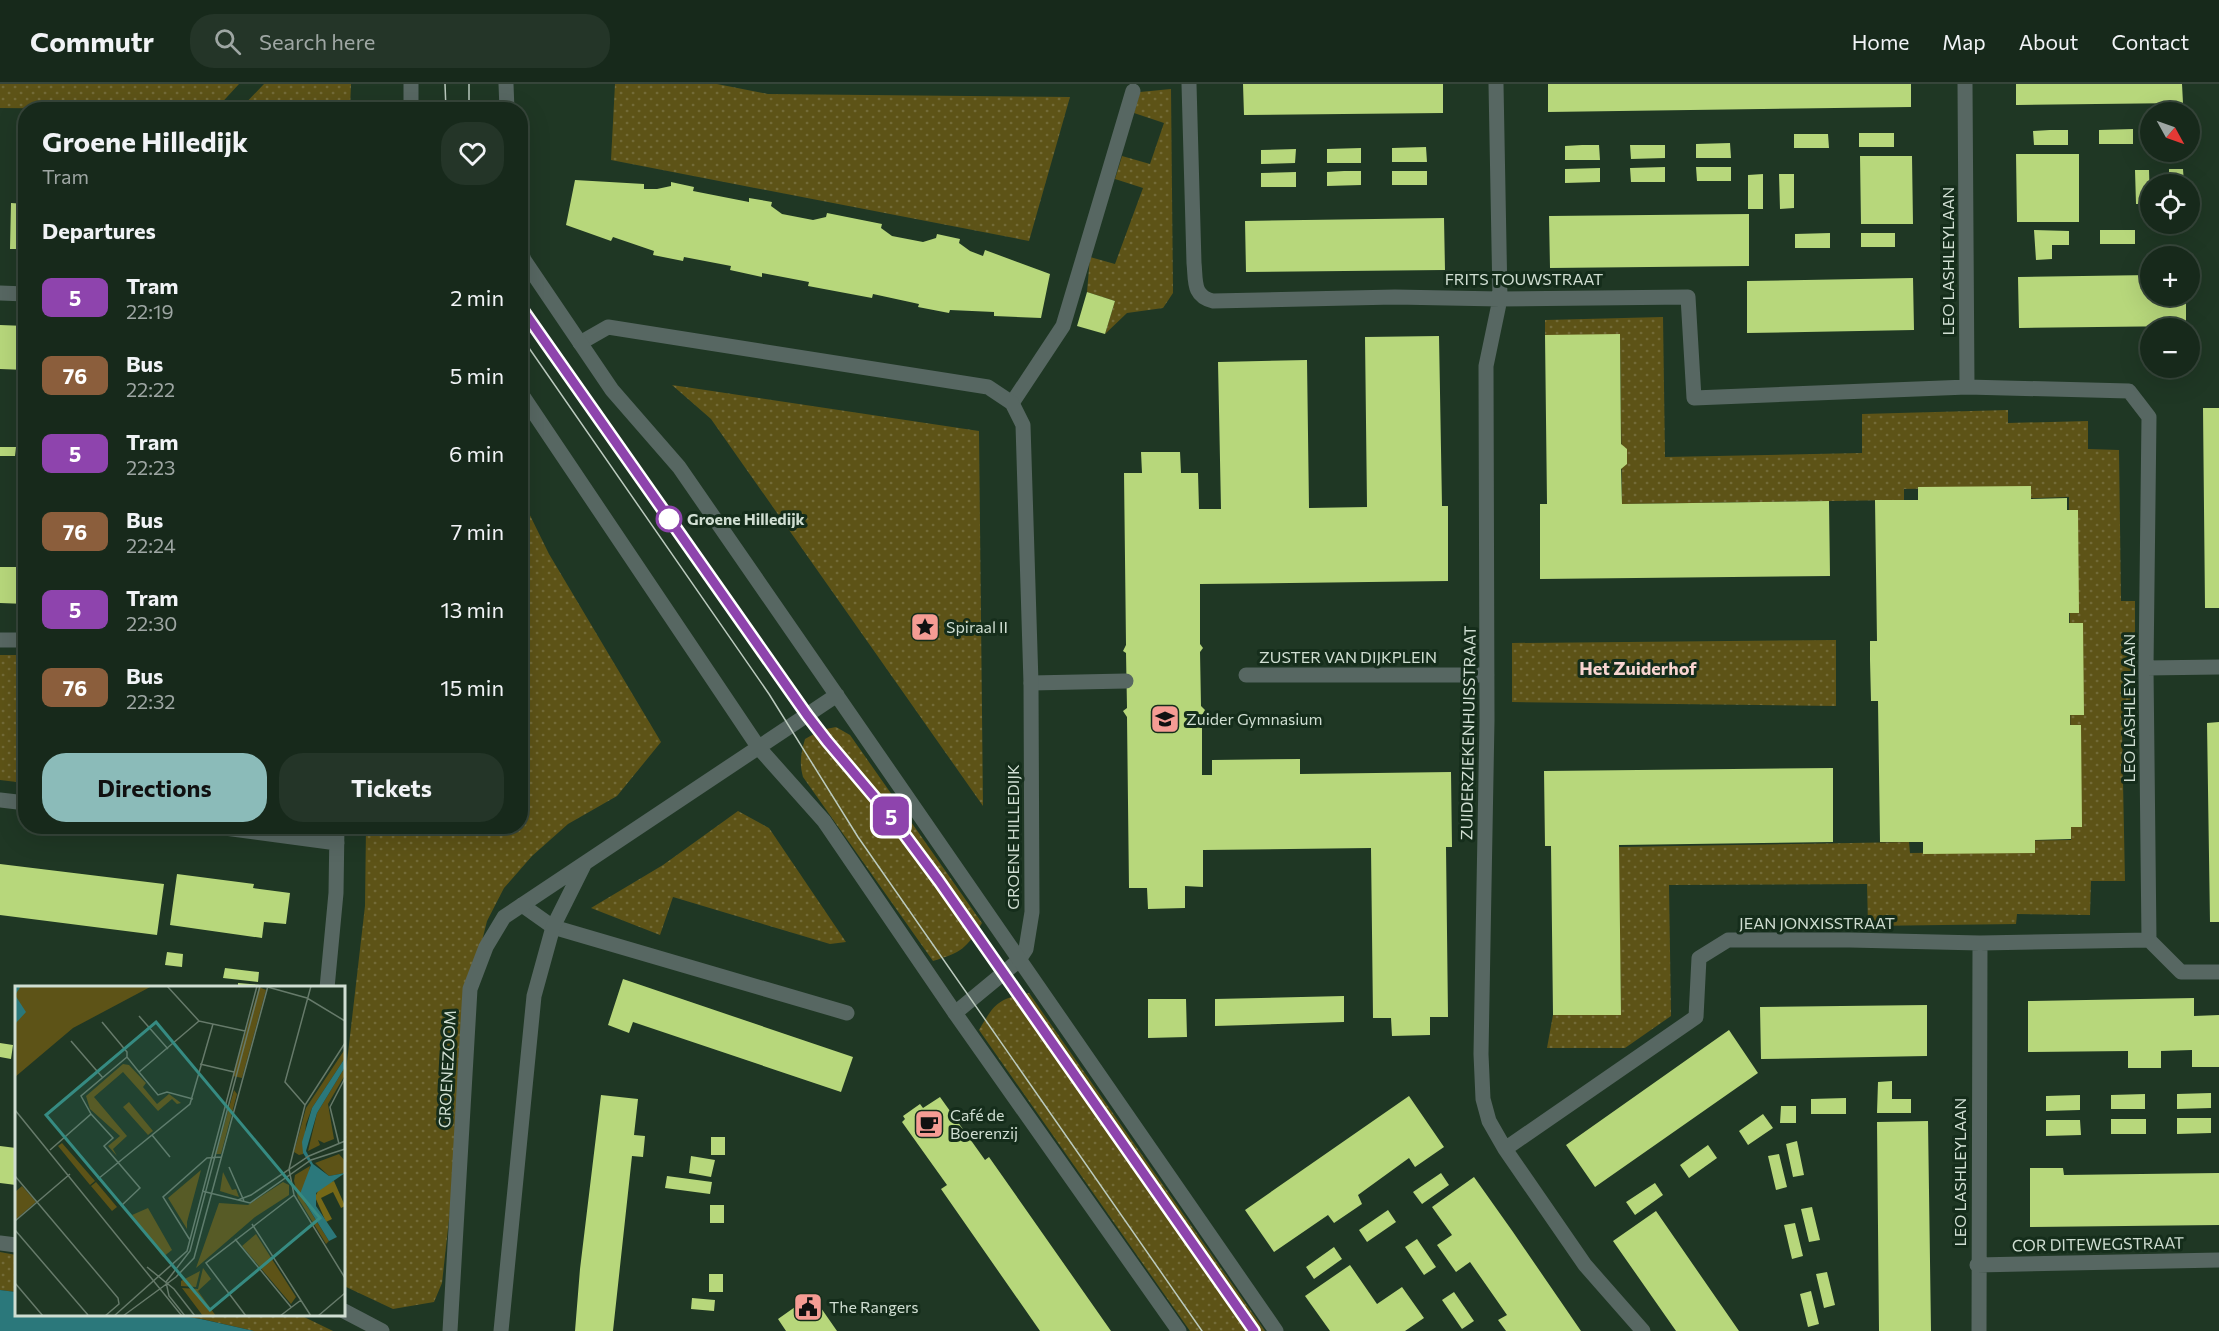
<!DOCTYPE html>
<meta charset="utf-8">
<style>
:root{--surface:#17291b;--page:#243528;--text:#f1f3f6;--muted:#9ea6a3;--line:#36453a;--accent:#8bbbb9}
body{margin:0;font-family:Commissioner,sans-serif;background:var(--page);color:var(--text);height:100vh;display:flex;flex-direction:column;font-size:22px;white-space:nowrap}
*{box-sizing:border-box;margin:0}
p{font-size:20px;color:var(--muted)}
.icon{flex:none;width:33px;height:33px;fill:none;stroke:currentColor;stroke-width:2;stroke-linecap:round;stroke-linejoin:round}
.map{position:relative;flex:1;overflow:hidden}
.side{position:absolute;left:18px;top:18px;width:510px;height:732px;display:flex;flex-direction:column;background:var(--surface);border-radius:24px;box-shadow:0 6px 24px #0002,0 0 0 2px var(--line)}
.side>*{flex:none}
.badge{padding:0 12px;border-radius:9px;font-size:21px;line-height:39px}
.needle{width:39px;rotate:130deg}
.fabs{position:absolute;left:2140px;top:18px;display:grid;gap:12px}
.fabs a{display:grid;place-items:center;width:60px;height:60px;border-radius:50%;background:var(--surface);box-shadow:0 6px 24px #0002,0 0 0 2px var(--line);font-size:30px}
.map>.badge{position:absolute;translate:-50% -50%;box-shadow:0 0 0 3px #fff}
h2{padding:0 24px;font-size:22px;line-height:54px}
.round{display:grid;place-items:center;flex:none;width:63px;height:63px;border-radius:24px;background:var(--page)}
.overview{display:flex;align-items:center;justify-content:space-between;height:102px;padding:0 24px}
h1{font-size:28px;font-weight:700;line-height:45px}
.cta{display:flex;gap:12px;margin-top:auto;padding:12px 24px}
.cta a{flex:1;height:69px;border-radius:24px;background:var(--accent);color:#111;font-size:24px;font-weight:700;line-height:69px;text-align:center}
.cta a+a{background:var(--page);color:var(--text)}
ul{padding:0;list-style:none}
li{display:flex;align-items:center;gap:18px;height:78px;padding:0 24px}
li div{flex:1}
li b{display:block;font-size:22px}
li em{font-style:normal}
li .badge{min-width:66px;font-weight:700;text-align:center}
header{display:flex;align-items:center;gap:36px;box-sizing:border-box;height:84px;padding:0 30px;background:var(--surface);border-bottom:2px solid var(--line)}
header strong{font-size:28px}
nav{display:flex;gap:33px;margin-inline-start:auto;font-size:21px}
.search{width:420px;height:54px;background:var(--page);display:flex;align-items:center;gap:15px;box-sizing:border-box;padding:0 21px;border-radius:24px;color:var(--muted);font-size:22px}
.map>svg:first-child{display:block}
.grass{fill:url(#grass-dots)}
.water{fill:#2b787b}
.building{fill:#b7d77b}
.lines{fill:none;stroke-linecap:round;stroke-linejoin:round}
.service{stroke:#576762;stroke-width:15}
.pedestrian{stroke:#576762;stroke-width:15}
.minor{stroke:#576762;stroke-width:15}
.tertiary{stroke:#576762;stroke-width:15}
.tram{stroke:#bbcabe;stroke-width:1.5}
.line-casing{stroke:#fff;stroke-width:14}
.line{stroke:#8e44ad;stroke-width:9}
.stop-dot{fill:#fff;stroke:#8e44ad;stroke-width:3}
.labels{text-anchor:middle;stroke-width:6;stroke-linejoin:round;paint-order:stroke}
.street-label{font-size:16px;fill:#d0ded2;stroke:#152d1b}
.stop-label{font-size:16px;font-weight:bold;fill:#d0ded2;stroke:#152d1b;text-anchor:start}
.poi-label{font-size:16px;fill:#d0ded2;stroke:#152d1b;text-anchor:start}
.neighbourhood-label{font-size:18px;font-weight:bold;fill:#f8d5d1;stroke:#152d1b}
.inset-road{fill:none;stroke:#667a6a;stroke-width:1.5}
.view{fill:#368b82;fill-opacity:0.15;stroke:#368b82;stroke-width:3}
.inset-edge{fill:none;stroke:#d0ded2;stroke-width:3}
</style>
<header>
<strong>Commutr</strong>
<div class="search"><svg class="icon" aria-label="search" viewBox="0 0 24 24"><circle cx="10" cy="10" r="6"/><path d="M15 15l6 6"/></svg>Search here</div>
<nav><a>Home</a><a>Map</a><a>About</a><a>Contact</a></nav>
</header>
<div class="map">
<svg width="2219" height="1247" viewBox="0 0 2219 1247">
<defs>
<pattern id="grass-dots" width="8" height="8" patternUnits="userSpaceOnUse" patternTransform="scale(1.5)"><rect width="8" height="8" fill="#5d5317"/><path d="M2 2h.1M6 6h.1" fill="none" stroke="#736b38" stroke-width="1.8" stroke-linecap="round"/></pattern>
</defs>
<rect width="100%" height="100%" fill="#1f3724"/>
<path class="grass" d="M0,0h239l-24,26 -215,-2z
M264,0h87l-1,25h-110z
M615,0h102l51,10 302,3 -41,144 -418,-81z
M1171,5l2,204 -10,15 -36,5 -22,21 10,-33 -28,-9 3,-35 25,7 28,-76 -28,-9 7,-23 28,8 14,-41 -30,-10 6,-21z
M1663,233l2,140 197,-4v-39l146,-4v13l80,-2v28l31,1 2,151h14v131h-13l3,149h-34l-1,34 -73,-1 -1,10 -148,2 -1,-42 -198,1 2,131 -46,32h-78l6,-33h68l-3,-168 291,-5 1,11 98,-1v-11l63,-1 -2,-343 -64,2v-12l-101,2v11l-282,4 -2,-169h-75v-15z
M672,301l307,46 4,375 -272,-387z
M521,413l28,57 112,188 -44,54 -49,28 -36,32 -28,32 -17,33 -9,36 -36,326 -8,19 -41,7 -49,-23v-198l21,-182 1,-79 154,-1z
M1836,556v66l-324,-4v-59z
M0,571h25v128l-25,-3z
M836,643l14,8 132,188c-16,26 -20,29 -49,38l-130,-184c-4,-14 -2,-24 2,-38l16,-9z
M738,727l31,17 77,114 -16,2 -157,-47 -13,38 -69,-27 72,-43z
M1029,909l236,338h-75l-211,-301c16,-27 19,-31 50,-37z
M0,1168l16,3v37l-16,-2z
M170,1231h130l33,16h-79l-52,-12z"/>
<path class="water" d="M0,1206l16,2v22h154l31,5 53,12h-254z"/>
<path class="building" d="M1243,0h200v29l-199,2z
M1548,0h363v23l-363,5z
M2016,0h166l1,19 -167,2z
M2133,45v15h-34v-14z
M2050,46h18v15h-34l-1,-14z
M1859,49h35v14h-35z
M1794,50h34l1,14h-35z
M1730,59l1,15h-35v-14z
M1582,61h17l1,15h-35v-14z
M1630,61h35v13l-34,1z
M1426,63l1,15h-35v-14z
M1361,64v15h-34v-14z
M1296,65l-1,14 -34,1v-14z
M2016,70h63v68h-62z
M1860,72h52l1,68h-52z
M1665,83v15h-34l-1,-14z
M1696,83h35v14h-34z
M1600,84v14l-35,1v-14z
M2169,85h14l1,15h-15z
M2135,86h14l1,34h-14z
M1344,87h17v14l-34,1v-14z
M1392,87h35v14h-35z
M1296,88v15h-35v-14z
M1763,90v35h-15v-34z
M1779,90h15v34l-14,1z
M575,96l69,4v5h13l14,-3v-4l23,5 -1,4 56,11v-4l23,4 -1,4 11,8 31,6 13,-3 1,-4 55,11 -1,4 11,8 31,6 13,-4 1,-4 23,5 -1,4 11,8 13,5 2,-6 65,24 -9,44 -47,-2v-4l-44,-2 -1,3 -31,-6 1,-3 -46,-10 -1,4 -64,-12 1,-4 -47,-9v4l-32,-7 1,-4 -47,-9 -1,4 -30,-6 1,-4 -41,-14 -2,4 -45,-16z
M11,119l15,1v45h-16z
M1749,130v52l-199,2 -1,-52z
M1444,134l1,52 -199,2 -1,-51z
M2034,146l35,1v14h-17v14l-16,1z
M2100,146h35v14h-35z
M1830,149v15h-35v-14z
M1861,149h34v14h-34z
M2151,191v21h35v30l-167,2 -1,-51z
M1913,194l1,52 -167,3v-52z
M1087,208l28,9 -10,33 -28,-8z
M0,241l26,1v44l-26,-1z
M1620,250l1,110 6,5v15l-6,5 1,35 207,-3 1,75 -290,3v-75h7l-2,-169z
M1439,252l3,170h6v75l-248,3v60l3,4 -3,4 1,54 4,4 -3,5v60h10v-15l88,-1v15l151,-2 1,75h-6l2,170h-18v18l-38,1 -1,-18h-18l-2,-170 -168,2v37l-18,-1v22l-37,1 -1,-21h-18l-2,-171 -4,-6 4,-3 -1,-55 -3,-2 3,-6 -2,-172h18l-1,-21h39l1,21h17l1,36h22l-3,-147 89,-2 2,148 58,-1 -2,-170z
M2203,324h16v200h-14z
M22,351h4v13h-4z
M0,363h16l-1,9h-15z
M2031,402v13l36,-1v12h11l1,103h-10v10h14l1,92h-14v10h11l1,102h-11v12l-36,1v13l-112,1v-12h-43l-2,-141h-7l-1,-41v-19h7l-2,-141h43v-13z
M0,483h26v37l-26,-1z
M2219,638v200h-9l-3,-199z
M1833,684v74l-214,3 2,170h-68l-2,-169h-6l-1,-75z
M0,780l164,20 -7,51 -157,-20z
M177,790l77,10 -1,4 37,5 -4,31 -22,-2 -2,16 -92,-13z
M167,868l16,2 -1,13 -17,-2z
M225,884l34,4 -1,10 -35,-4z
M623,895l230,78 -12,35 -208,-70 -4,11 -21,-8z
M238,899l34,3v1h-34z
M1344,912v26l-129,4v-27z
M2194,914v18l25,-1v52h-27v-17l-31,1v17h-33v-17l-100,1v-51z
M1148,915h38l1,38 -39,1z
M1927,921v51l-166,3 -1,-52z
M1729,946l29,43 -163,114 -29,-42z
M0,959l13,2 -2,14 -11,-2z
M1892,997v18h19v14h-34l1,-31z
M2211,1009v15l-34,1v-15z
M2145,1010v15h-34v-14z
M601,1011l37,4 -4,36 11,1 -2,21 -11,-1 -19,175h-38l5,-62z
M2080,1011v15l-34,1v-15z
M1409,1012l35,51 -29,20 -6,-9 -51,37 4,9 -28,19 -6,-8 -54,37 -29,-42z
M940,1013l45,63 4,-3 122,174h-71l-99,-142 6,-4 -45,-63 3,-3 -2,-3 17,-12 3,4z
M1846,1014v16h-35v-15z
M1781,1022h15v17h-16z
M1763,1030l10,14 -25,17 -9,-14z
M2177,1034h34v15l-34,1z
M2111,1035h35v15h-35z
M2046,1036h34l1,15 -35,1z
M1928,1037l3,210h-52l-2,-209z
M711,1053h14v18h-14z
M1797,1057l7,34 -11,2 -7,-33z
M1708,1061l9,13 -28,20 -9,-13z
M0,1062l16,2v37l-16,-2z
M1779,1070l8,33 -11,3 -8,-34z
M691,1072l24,4 -4,17 -22,-4z
M2030,1084h33l1,7 155,-2v52l-189,2z
M1441,1089l8,12 -27,19 -9,-12z
M667,1092l45,6 -2,12 -45,-6z
M1474,1093l39,55 68,99h-75l-8,-11 9,-5 -37,-53 -14,10 -19,-27 15,-10 -20,-28z
M1655,1099l8,12 -28,20 -9,-13z
M710,1121h14v18h-14z
M1812,1123l8,33 -11,2 -8,-33z
M1388,1126l8,12 -29,20 -8,-12z
M1656,1127l38,55 45,65h-63l-63,-90z
M1795,1139l8,33 -11,3 -8,-34z
M1417,1155l19,28 -12,8 -19,-28z
M1334,1163l8,12 -28,20 -8,-12z
M1350,1181l27,39 25,-17 22,31 -19,13h-75l-25,-35z
M1827,1188l8,33 -11,3 -8,-34z
M709,1190h14v18h-14z
M1811,1207l8,33 -11,3 -8,-33z
M1454,1208l20,29 -12,8 -20,-29z
M812,1211l25,36h-51l-8,-12z
M692,1214l23,2 -1,11 -23,-2z"/>
<g class="lines">
<path class="service" d="M1012,319l51,-77 70,-235"/>
<path class="pedestrian" d="M1031,599l95,-2"/>
<path class="minor" d="M1189,0l5,179c2,17 -2,33 19,38l182,-4 105,2 188,-2 6,101 273,-11
M1496,0l4,215 -14,67 1,354 -6,334 2,45 6,22 16,28 80,116 58,66
M1965,0l2,303 162,4 20,26 -3,251 3,272 -169,3 -1,388
M0,209l26,1
M580,259l28,-16 380,60 24,16 11,22 8,258 1,229 -6,37 -8,12 -63,52
M0,556h26
M2146,584l73,-1
M1246,591h241
M0,716l26,3
M210,742l127,17
M522,821l31,22 294,86
M2149,856l32,32h38
M327,904l9,-95 1,-67
M1505,1065l191,-132 3,-59 29,-18h122l130,3
M0,1159l16,2
M1977,1181l242,-5
M344,1227l38,20"/>
<path class="tertiary" d="M411,0v26
M506,0l1,26
M520,164l4,12 88,130 67,77 597,864
M520,308l239,356 65,73 131,192 224,318
M450,1247l20,-342 16,-42 18,-30 333,-222
M501,1247l33,-335 19,-69 32,-64"/>
<path class="tram" d="M445,0l1,26
M469,26v-26
M520,222l287,409 20,26 66,78 46,62 315,450
M520,251l249,359 89,143 344,494"/>
</g>
<g class="lines">
<g class="line-casing">
<path id="line" d="M520,222l287,409 20,26 66,78 46,62 315,450"/>
</g>
<use href="#line" class="line"/>
</g>
<defs>
<g id="sight-square" transform="scale(1.5)"><rect x="-9" y="-9" width="18" height="18" rx="4" fill="#f59c94" stroke="#152d1b"/><path d="M0-6L1.8-2.2L6-1.7L2.9 1.2L3.7 5.4L0 3.3L-3.7 5.4L-2.9 1.2L-6-1.7L-1.8-2.2Z" fill="#111"/></g>
<g id="school-square" transform="scale(1.5)"><rect x="-9" y="-9" width="18" height="18" rx="4" fill="#f59c94" stroke="#152d1b"/><path d="M0-5L7-2L0 1L-7-2ZM-4 1L0 2.5L4 1V4Q0 6-4 4Z" fill="#111"/></g>
<g id="cafe-square" transform="scale(1.5)"><rect x="-9" y="-9" width="18" height="18" rx="4" fill="#f59c94" stroke="#152d1b"/><path d="M-5.5-4.5H6V0H3Q3 3.5 0 3.5H-2.5Q-5.5 3.5-5.5 0ZM3-3.2v2h1.7v-2ZM-6 4.5H4V6H-6Z" fill="#111"/></g>
<g id="civic-square" transform="scale(1.5)"><rect x="-9" y="-9" width="18" height="18" rx="4" fill="#f59c94" stroke="#152d1b"/><path d="M-.6-6.5H3V-4.5H.6V-3L4-1V1h2V6H-6V1h2V-1L-.6-3ZM-1.2 2.5V6h2.4V2.5Z" fill="#111"/></g>
</defs>
<g fill-rule="evenodd">
<use href="#sight-square" x="925" y="543"/>
<use href="#school-square" x="1165" y="635"/>
<use href="#cafe-square" x="929" y="1040"/>
<use href="#civic-square" x="808" y="1223"/>
</g>
<circle class="stop-dot" cx="669" cy="435" r="12"/>
<g class="labels">
<g class="street-label">
<text transform="translate(1948 177) rotate(-90)" y="6">LEO LASHLEYLAAN</text>
<text x="1524" y="201">FRITS TOUWSTRAAT</text>
<text x="1348" y="579">ZUSTER VAN DIJKPLEIN</text>
<text transform="translate(2129 624) rotate(-90)" y="6">LEO LASHLEYLAAN</text>
<text transform="translate(1468 649) rotate(-89)" y="6">ZUIDERZIEKENHUISSTRAAT</text>
<text transform="translate(1013 753) rotate(-90)" y="6">GROENE HILLEDIJK</text>
<text x="1817" y="845">JEAN JONXISSTRAAT</text>
<text transform="translate(447 985) rotate(-87)" y="6">GROENEZOOM</text>
<text transform="translate(1960 1088) rotate(-90)" y="6">LEO LASHLEYLAAN</text>
<text transform="translate(2098 1160) rotate(-1)" y="6">COR DITEWEGSTRAAT</text>
</g>
<g class="stop-label">
<text x="687" y="441">Groene Hilledijk</text>
</g>
<g class="poi-label">
<text x="946" y="549">Spiraal II</text>
<text x="1186" y="641">Zuider Gymnasium</text>
<text x="950" y="1037">Café de<tspan x="950" dy="18">Boerenzij</tspan></text>
<text x="829" y="1229">The Rangers</text>
</g>
<g class="neighbourhood-label">
<text x="1638" y="591">Het Zuiderhof</text>
</g>
</g>
<g transform="translate(15 902)">
<rect width="330" height="330" fill="#1f3724"/>
<path d="M0,0h137l-79,42 -58,49zM244,1l7,3 -24,88 -9,-2zM330,63v9l-33,50 -6,16 -3,30 -4,1 -5,-3 12,-44zM108,78l6,1 17,18 -3,4 14,17 12,-10 12,9 -4,1 -5,-5 -14,12 -35,-39 -29,25 33,39 -14,13 4,7 -9,-10 12,-10 -30,-27 -4,-13zM330,81v8l-17,29 6,35 -10,4 -6,-3 2,5 -12,6 9,-38zM219,104l3,4 -16,60h-5zM114,116l24,29 -5,4 -25,-28zM47,157l33,38 -5,4 -32,-39zM324,168l6,7v12l-16,3 -14,-13zM295,180l-6,35 25,40 -3,3 -28,-46 -4,-17 1,-6zM186,184l-14,52v7l-19,-31zM208,186l9,18 4,-1 3,8 -19,-6zM81,196l21,25 -5,4 -21,-25zM268,196l6,3v10l-34,22 -59,51 23,-65 29,2zM7,200l14,16 -21,18v-28zM133,222l24,42 -9,7 -31,-42zM241,248l40,63 -5,7 -49,-58zM188,282l8,11 -13,12 18,25h-13l-21,-28 16,1zM185,285l-4,16 -15,-1v-5z" fill="#5d5317"/>
<path d="M319,195l11,25 -4,2 -8,-16 -12,6 11,21 -6,3 -11,-25 6,-12z" fill="#756817"/>
<path d="M0,0h6l-6,9 11,17 -11,12zM330,72v9l-28,46 -11,38 7,13 16,12 16,-3 -29,20v13l21,31 -8,4 -29,-47 11,-29 -8,-12 -1,-11 10,-34z" fill="#2b787b"/>
<path class="inset-road" d="M152,0l32,35M249,0l43,12 38,23M124,30l29,33M87,36l25,30v5M56,55l32,37M330,57l-40,62 -16,64 5,26 51,83M185,78l34,8M124,86l19,23 9,-3 26,7M290,119l-20,-23 26,-96M0,124l167,206M76,128l22,24 -9,8 36,42 -19,18M137,149l18,22M324,158l-9,-37 15,-29M35,164l41,-36 -10,-18 46,-39 12,15 60,-51 46,10M214,181l15,34M0,190l103,122 1,6 -14,12M83,193l92,-75 23,-80M187,205l48,12 61,-43 34,-11M223,214l13,-5 58,-39 36,-15M0,235l55,-47M237,238l59,92M0,244l73,85M220,253l56,68M175,254l-27,-43 44,-39 14,-1M132,281l27,22 21,27M0,297l28,33M99,330l73,-65 70,-265M108,330l53,-39 18,-19 74,-272M170,330l-16,-20 -3,-14 24,-31 70,-265M231,330l-40,-53 88,-68M265,330l21,-16M303,330l27,-23"/>
<path class="view" d="M141,36l164,196 -110,92 -164,-195z"/>
<rect width="330" height="330" class="inset-edge"/>
</g>
</svg>
<div class="fabs">
<a><svg class="needle" viewBox="-14 -14 28 28"><path d="M0-13l5 13h-10z" fill="#e53935"/><path d="M0 13l5-13h-10z" fill="#9ea6a3"/></svg></a>
<a><svg class="icon" aria-label="locate" viewBox="0 0 24 24"><circle cx="12" cy="12" r="6"/><path d="M12 2v4M12 18v4M2 12h4M18 12h4"/></svg></a>
<a>+</a>
<a>−</a>
</div>
<b class="badge" style="left:891px;top:732px;background:#8e44ad;color:#fff">5</b>
<section class="side">
<div class="overview"><div><h1>Groene Hilledijk</h1><p>Tram</p></div><a class="round"><svg class="icon" aria-label="heart" viewBox="0 0 24 24"><path d="M12 20l-8-8c-3-5 5-10 8-4 3-6 11-1 8 4z"/></svg></a></div>
<h2>Departures</h2>
<ul>
<li><span class="badge" style="background:#8e44ad;color:#fff">5</span><div><b>Tram</b><p>22:19</p></div><em>2 min</em></li>
<li><span class="badge" style="background:#8b5e3c;color:#fff">76</span><div><b>Bus</b><p>22:22</p></div><em>5 min</em></li>
<li><span class="badge" style="background:#8e44ad;color:#fff">5</span><div><b>Tram</b><p>22:23</p></div><em>6 min</em></li>
<li><span class="badge" style="background:#8b5e3c;color:#fff">76</span><div><b>Bus</b><p>22:24</p></div><em>7 min</em></li>
<li><span class="badge" style="background:#8e44ad;color:#fff">5</span><div><b>Tram</b><p>22:30</p></div><em>13 min</em></li>
<li><span class="badge" style="background:#8b5e3c;color:#fff">76</span><div><b>Bus</b><p>22:32</p></div><em>15 min</em></li>
</ul>
<div class="cta"><a>Directions</a><a>Tickets</a></div>
</section>
</div>
